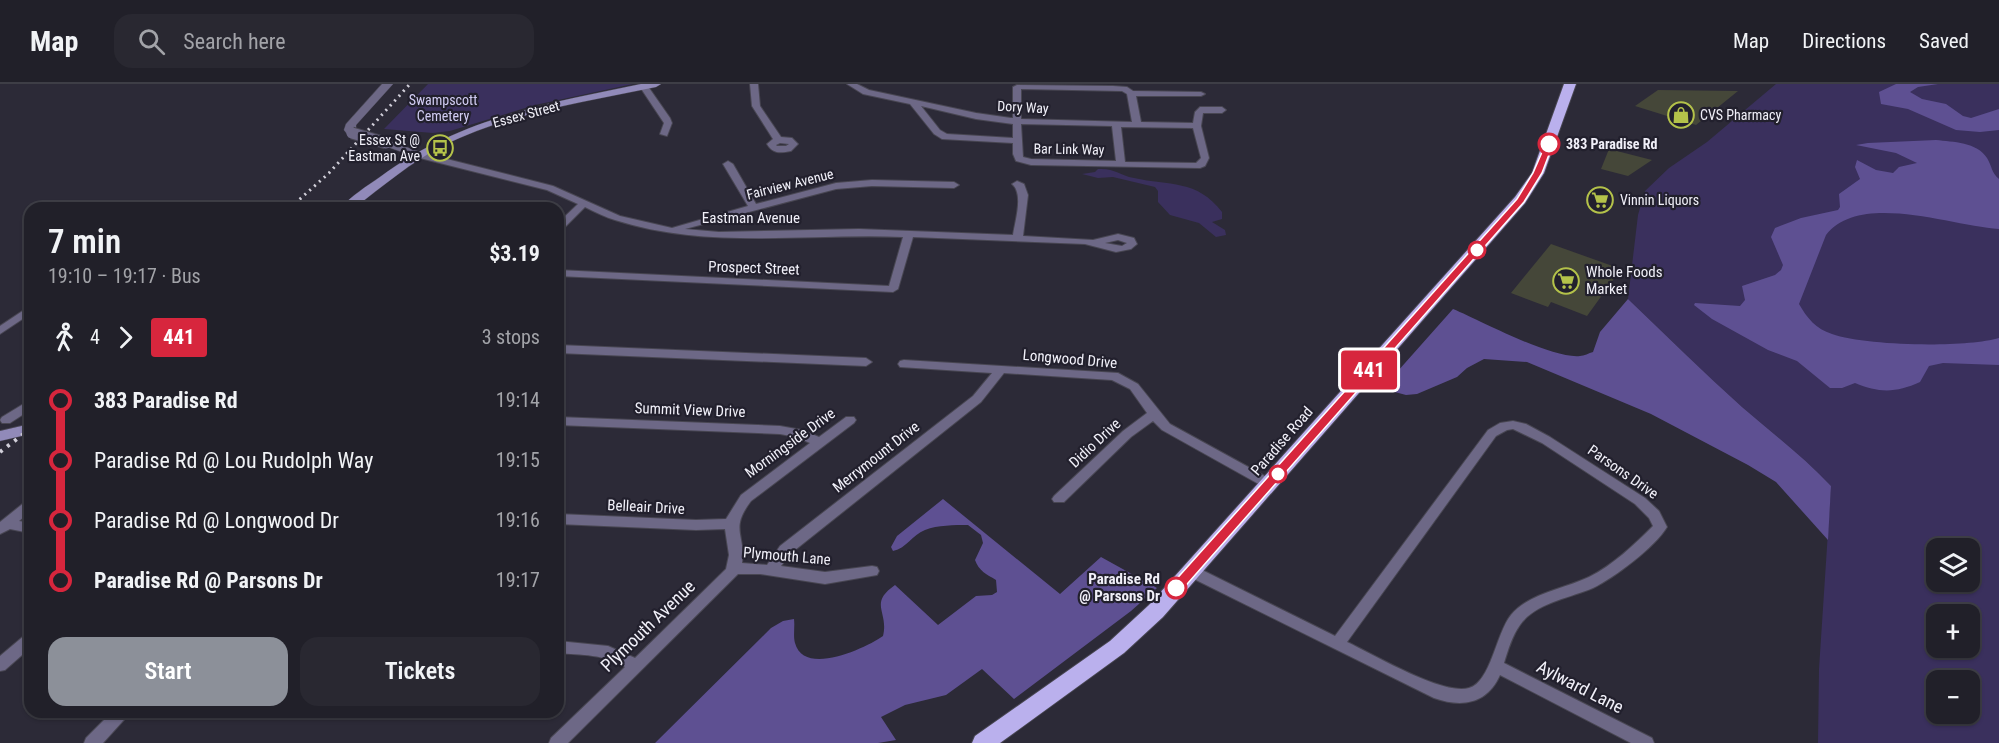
<!DOCTYPE html>
<meta charset="utf-8">
<style>
:root{--surface:#212029;--page:#292831;--text:#f1f3f6;--muted:#a2a3a8;--line:#3e3e46;--accent:#8c9099}
body{margin:0;font-family:"Roboto Condensed",sans-serif;background:var(--page);color:var(--text);height:100vh;display:flex;flex-direction:column;font-size:22px;white-space:nowrap}
*{box-sizing:border-box;margin:0}
p{font-size:20px;color:var(--muted)}
.icon{flex:none;width:33px;height:33px;fill:none;stroke:currentColor;stroke-width:2;stroke-linecap:round;stroke-linejoin:round}
.map{position:relative;flex:1;overflow:hidden}
.panel{position:absolute;left:24px;top:118px;width:540px;height:516px;display:flex;flex-direction:column;background:var(--surface);border-radius:18px;box-shadow:0 2px 4px #0004,0 0 0 2px var(--line)}
.panel>*{flex:none}
.badge{padding:0 12px;border-radius:4px;font-size:21px;line-height:39px}
.fabs{position:absolute;left:1926px;top:454px;display:grid;gap:12px}
.fabs a{display:grid;place-items:center;width:54px;height:54px;border-radius:12px;background:var(--surface);box-shadow:0 2px 4px #0004,0 0 0 2px var(--line);font-size:30px}
.map>.badge{position:absolute;translate:-50% -50%;box-shadow:0 0 0 3px #fff}
.legs{display:flex;align-items:center;gap:9px;height:66px;padding:0 24px;font-size:20px}
.legs p{margin-inline-start:auto}
.overview{display:flex;align-items:center;justify-content:space-between;height:102px;padding:0 24px}
h1{font-size:33px;font-weight:600;line-height:45px}
.cta{display:flex;gap:12px;margin-top:auto;padding:12px 24px}
.cta a{flex:1;height:69px;border-radius:18px;background:var(--accent);color:#fff;font-size:24px;font-weight:600;line-height:69px;text-align:center}
.cta a+a{background:var(--page);color:var(--text)}
ul{padding:0 24px;list-style:none}
li{display:flex;align-items:center;gap:21px;height:60px;font-size:22px}
li i{display:grid;place-items:center;width:9px;height:100%;margin:0 8px;background:currentColor}
li i::after{content:'';width:15px;height:15px;margin:-8px;border:4px solid;border-radius:50%;background:var(--surface)}
li p{margin-inline-start:auto}
li:first-child i{background:linear-gradient(#0000 50%,currentColor 0)}
li:last-child i{background:linear-gradient(currentColor 50%,#0000 0)}
header{display:flex;align-items:center;gap:36px;box-sizing:border-box;height:84px;padding:0 30px;background:var(--surface);border-bottom:2px solid var(--line)}
header strong{font-size:28px}
nav{display:flex;gap:33px;margin-inline-start:auto;font-size:21px}
.search{width:420px;height:54px;background:var(--page);display:flex;align-items:center;gap:15px;box-sizing:border-box;padding:0 21px;border-radius:18px;color:var(--muted);font-size:22px}
.map>svg:first-child{display:block}
.green{fill:#3a305d;fill-rule:evenodd}
.forest{fill:#5e5092}
.building{fill:#454739}
.lines{fill:none;stroke-linecap:round;stroke-linejoin:round}
.minor-casing{stroke:#484652;stroke-width:2}
.tertiary-casing{stroke:#484652;stroke-width:1}
.secondary-casing{stroke:#484652;stroke-width:1}
.trunk-casing{stroke:#484652;stroke-width:2}
.minor{fill:#6d6886;fill-rule:evenodd}
.tertiary{fill:#6d6886;fill-rule:evenodd}
.secondary{fill:#918ab9;fill-rule:evenodd}
.trunk{fill:#bab0ed;fill-rule:evenodd}
.rail-far1{stroke:#d1cfd9;stroke-width:3;stroke-dasharray:2 4.5;stroke-linecap:butt}
.rail{stroke:#d1cfd9;stroke-width:4;stroke-dasharray:3 6;stroke-linecap:butt}
.tertiary-bridge-casing{stroke:#484652;stroke-width:13;stroke-linecap:butt}
.tertiary-bridge{stroke:#6d6886;stroke-width:11}
.line-1{fill:#d7263d;stroke:#fff;stroke-width:1.5}
.stop-1-dot{fill:#fff;stroke:#d7263d;stroke-width:3}
.labels{text-anchor:middle;stroke-width:4.5;stroke-linejoin:round;paint-order:stroke}
.far-park-label{font-size:14px;fill:#d2cdf3;stroke:#22202d}
.far-street-label{font-size:14px;fill:#f1f0f9;stroke:#22202d}
.far-poi-label{font-size:14px;fill:#f1f0f9;stroke:#22202d;text-anchor:start}
.far-stop-label{font-size:14px;font-weight:bold;fill:#f1f0f9;stroke:#22202d;text-anchor:start}
.street-label{font-size:15px;fill:#f1f0f9;stroke:#22202d}
.poi-label{font-size:15px;fill:#f1f0f9;stroke:#22202d;text-anchor:start}
.stop-label{font-size:15px;font-weight:bold;fill:#f1f0f9;stroke:#22202d;text-anchor:end}
.near-street-label{font-size:18px;fill:#f1f0f9;stroke:#22202d}
</style>
<header>
<strong>Map</strong>
<div class="search"><svg class="icon" aria-label="search" viewBox="0 0 24 24"><circle cx="10" cy="10" r="6"/><path d="M15 15l6 6"/></svg>Search here</div>
<nav><a>Map</a><a>Directions</a><a>Saved</a></nav>
</header>
<div class="map">
<svg width="1999" height="659" viewBox="0 0 1999 659">
<rect width="100%" height="100%" fill="#2c2a37"/>
<path class="green" d="M428,0h205l-98,21 -85,26 -17,2 -49,-4z
M1776,0h223v659h-181l1,-74 12,-183c-27,-29 -59,-53 -89,-79 -39,-35 -76,-72 -114,-108l10,-84 7,-24 24,-23 38,-26zM1936,465h34v33h-34zM1936,531h34v33h-34zM1936,597h34v33h-34z
M1098,85c17,-1 21,6 36,9 35,8 63,1 88,34v7l-10,3 13,8 1,5 -10,2 -17,-14 -29,-8 -12,-13v-11l-3,-4 -42,-10 -15,1 -16,-4 13,-2z"/>
<path class="forest" d="M1896,0h42l-20,3 -8,5 12,7 24,5 17,12 8,2 28,-9v21l-19,2 -24,-2 -48,-21 -27,-5 -2,-12z
M1936,56c17,2 41,2 51,18 5,8 4,14 12,21v50c-47,-3 -139,-38 -173,6l-27,69c8,14 17,25 33,30 34,12 133,14 167,4v27l-56,-2 -14,3 -9,16c-24,11 -41,11 -65,1l-13,5h-12l-33,-27 -29,-11 -56,-31 -18,-14 1,-2 45,3 5,-6 -3,-14 33,-11 6,-5 2,-5 -12,-28 4,-9 26,-10 37,-8 2,-3 -1,-13 21,-15 -5,-12 2,-7 19,10 17,3 6,-6 18,-4 -21,-10 -40,-8 12,-2z
M1628,215c38,36 75,73 114,108 30,26 62,50 89,79l-3,54 -52,-58 -28,-17 -97,-51 -124,-52 -43,-3 -17,9 -10,9 -40,17 -11,1 -15,-4 -2,-10 64,-72c29,12 98,50 127,47 4,0 9,-3 13,-4l7,-20z
M943,415l117,95 41,-37 56,31 -26,23 -117,88 -32,-30 -36,26 -41,10 -24,12 15,23 -18,3h-223l116,-115 12,-7 11,-2c1,8 -1,17 1,24 9,34 71,5 88,-7 6,-25 -15,-32 12,-51l43,40 38,-29 16,-1 5,-3 -1,-12c-10,-6 -17,-9 -21,-20l8,-17 -2,-8 -13,-10c-14,0 -30,0 -43,5 -13,5 -18,18 -32,21l-2,-4 6,-11z"/>
<path class="building" d="M1658,6l80,1 -42,34 -61,-19z
M1609,65l43,11 -24,16 -27,-7z
M1551,160l70,25 -34,47 -36,-14 -3,5 -37,-14z"/>
<g class="lines">
<g class="minor-casing">
<path id="minor" d="M750,0h8l2,22 21,31 11,1 6,6 -7,7c-11,2 -18,3 -24,-7l6,-5 -21,-33zM780,59l9,1 -3,2h-9l-1,-1z
M847,0h10l12,6 107,23 35,5h2v-31l4,-2 96,1 14,1 6,4 68,1 4,2 -4,2h-65l5,26 52,1 2,-11 5,-5h22l4,3 -4,3h-19l-2,13 8,32 -4,8 -5,2 -169,-3 -15,-4 -3,-7v-11l-71,-4 -8,-5 -24,-30 -47,-10zM1021,5l101,2 5,3 5,28 -111,-3zM921,22l55,13 37,5v14l-66,-4 -7,-4zM1021,40l91,2 4,35 -85,-2 -8,-2zM1121,43l72,1 8,30 -5,5 -71,-1z
M641,1h6l23,33 2,5 -5,13 -7,-2 4,-11 -24,-36z
M419,68l134,34 67,30 52,12 76,-22 -25,-42 5,-3 5,3 23,40 80,-21 36,-3 82,2 5,3 -5,3 -82,-2 -36,3 -151,40 34,3 140,-3 154,6c2,-14 11,-41 -1,-51l5,-3 7,3 4,11 -5,41 70,4 25,-6 16,4 3,6 -6,5 -15,3 -31,-8 -172,-7 -15,52 -5,3 -335,-16v-6l331,16 14,-49c-95,-4 -195,13 -288,-17 -10,-3 -20,-8 -30,-13l-24,24 -3,1v-9l20,-19 -31,-14 -131,-33 -1,-2zM1118,156l9,3 -5,3 -17,-3z
M30,222v8l-30,20v-8z
M558,261l308,13 6,4 -6,4 -308,-13z
M904,276l214,13 20,11 32,40 104,57 1,3 -1,3h-10l-102,-57 -9,-9 -22,16 -67,65h-10l-2,-3 2,-3 69,-65 24,-18 -17,-24 -18,-9 -108,-7 -23,29 -191,152 -9,12 44,6 47,-6 5,1 2,4 -2,4 -52,9 -65,-10h-22l-170,169h-19l2,-5 74,-71c-20,-13 -44,-12 -67,-14v-12l50,5 27,12 91,-89 3,-14 -4,-26 -29,1 -138,-6v-10l138,6 30,-1 15,-24 69,-52 -14,-6 -16,-3 -222,-9v-8l222,9 22,4 17,7 27,-20h8l2,3 -2,3 -103,78c-22,29 -5,33 -9,62l25,2 13,-19 193,-150 19,-23 -92,-6 -2,-3 2,-3z
M30,316v10l-20,13h-8l-2,-3 2,-3z
M1513,337l13,3 24,13 95,61 14,13 8,16c-12,20 -53,51 -74,61 -23,10 -58,15 -73,37 -8,11 -12,25 -16,38l148,75 2,5h-23l-131,-68c-13,29 -38,33 -66,23l-248,-123 -2,-4 2,-4 5,-1 5,1 139,69 153,-206 12,-7zM1513,345l29,14 93,61 14,14 4,8c-19,19 -40,39 -64,51 -25,12 -60,16 -78,38 -15,18 -20,67 -42,73 -26,8 -96,-34 -122,-46l149,-206 11,-6z
M30,416v12l-11,9 11,2v10l-20,-4 -10,5v-12l25,-20z
M30,549v15l-25,22 -5,1v-15l25,-21z
M112,628h19l-28,31h-19l2,-5z"/>
</g>
<g class="tertiary-casing">
<path id="tertiary" d="M382,0h11l-37,41v10h-8l-4,-5 2,-6z
M386,56l37,13 2,2 -6,3 -37,-13 -1,-2z"/>
</g>
<g class="secondary-casing">
<path id="secondary" d="M641,0h20l-5,3c-72,15 -146,26 -212,58 -33,17 -61,41 -90,63h-13c10,-12 26,-22 39,-31 78,-58 168,-74 261,-93z
M30,340v10l-30,7v-10z"/>
</g>
<g class="trunk-casing">
<path id="trunk" d="M1564,0h12l-32,89 -19,30 -362,414 -39,36 -124,90h-28l3,-7 135,-95 39,-36 366,-408 17,-24z"/>
</g>
<use href="#minor" class="minor"/>
<use href="#tertiary" class="tertiary"/>
<use href="#secondary" class="secondary"/>
<use href="#trunk" class="trunk"/>
<path class="rail-far1" d="M290,124l39,-35 81,-89"/>
<path class="rail" d="M0,368l30,-23"/>
<g class="tertiary-bridge-casing">
<path id="tertiary-bridge" d="M352,49l34,10"/>
</g>
<use href="#tertiary-bridge" class="tertiary-bridge"/>
</g>
<path class="line-1" d="M1546,59l7,1 -11,29 -18,29 -343,389h-9l-2,-3 2,-4 345,-385 16,-26z"/>
<defs>
<g id="shop-ring" transform="scale(1.35)"><circle r="9.5" fill="#22202d" stroke="#b4c24a" stroke-width="1.5"/><path d="M-5-2.5h2.3a2.7 3.5 0 0 1 5.4 0H5L5.5 6h-11ZM-1.5-2.5h3a1.5 2.3 0 0 0-3 0Z" fill="#b4c24a"/></g>
<g id="bus-ring" transform="scale(1.35)"><circle r="9.5" fill="#22202d" stroke="#b4c24a" stroke-width="1.5"/><path d="M-5-6H5V4H4V6H2V4H-2V6H-4V4H-5ZM-3.5-4V0h7V-4ZM-3.5 1.2v1.5H-2V1.2ZM2 1.2v1.5H3.5V1.2Z" fill="#b4c24a"/></g>
<g id="supermarket-ring" transform="scale(1.35)"><circle r="9.5" fill="#22202d" stroke="#b4c24a" stroke-width="1.5"/><path d="M-6-5.5h2.5l.6 2H6L4.5 2H-2.5L-4.4-4H-6ZM-1.5 3.2a1.3 1.3 0 1 0 .1 0ZM3 3.2a1.3 1.3 0 1 0 .1 0Z" fill="#b4c24a"/></g>
</defs>
<g fill-rule="evenodd">
<use href="#shop-ring" x="1681" y="31"/>
<use href="#bus-ring" x="440" y="64"/>
<use href="#supermarket-ring" x="1600" y="116"/>
<use href="#supermarket-ring" x="1566" y="197"/>
</g>
<g class="stop-1-dot">
<circle cx="1549" cy="60" r="10"/>
<circle cx="1477" cy="166" r="8"/>
<circle cx="1278" cy="390" r="8"/>
<circle cx="1176" cy="504" r="10"/>
</g>
<g class="labels">
<g class="far-park-label">
<text x="443" y="21">Swampscott<tspan x="443" dy="16">Cemetery</tspan></text>
</g>
<g class="far-street-label">
<text transform="translate(1023 23) rotate(3)" y="5">Dory Way</text>
<text transform="translate(526 30) rotate(-15)" y="5">Essex Street</text>
<text transform="translate(1069 65) rotate(1)" y="5">Bar Link Way</text>
<text transform="translate(790 100) rotate(-14)" y="5">Fairview Avenue</text>
</g>
<g class="far-poi-label">
<text x="1700" y="36">CVS Pharmacy</text>
<text x="420" y="61" text-anchor="end">Essex St @<tspan x="420" dy="16">Eastman Ave</tspan></text>
<text x="1620" y="121">Vinnin Liquors</text>
</g>
<g class="far-stop-label">
<text x="1566" y="65">383 Paradise Rd</text>
</g>
<g class="street-label">
<text x="751" y="139">Eastman Avenue</text>
<text transform="translate(754 184) rotate(2)" y="5">Prospect Street</text>
<text transform="translate(1070 275) rotate(5)" y="5">Longwood Drive</text>
<text transform="translate(690 326) rotate(2)" y="5">Summit View Drive</text>
<text transform="translate(1282 357) rotate(-49)" y="5">Paradise Road</text>
<text transform="translate(790 359) rotate(-36)" y="5">Morningside Drive</text>
<text transform="translate(1095 359) rotate(-43)" y="5">Didio Drive</text>
<text transform="translate(876 373) rotate(-38)" y="5">Merrymount Drive</text>
<text transform="translate(1623 388) rotate(35)" y="5">Parsons Drive</text>
<text transform="translate(646 423) rotate(3)" y="5">Belleair Drive</text>
<text transform="translate(787 472) rotate(5)" y="5">Plymouth Lane</text>
</g>
<g class="poi-label">
<text x="1586" y="193">Whole Foods<tspan x="1586" dy="17">Market</tspan></text>
</g>
<g class="stop-label">
<text x="1160" y="500">Paradise Rd<tspan x="1160" dy="17">@ Parsons Dr</tspan></text>
</g>
<g class="near-street-label">
<text transform="translate(648 542) rotate(-44)" y="6">Plymouth Avenue</text>
<text transform="translate(1580 603) rotate(27)" y="6">Aylward Lane</text>
</g>
</g>
</svg>
<div class="fabs">
<a><svg class="icon" aria-label="layers" viewBox="0 0 24 24"><path d="M12 4l9 5-9 5-9-5zM3 14l9 5 9-5"/></svg></a>
<a>+</a>
<a>−</a>
</div>
<b class="badge" style="left:1369px;top:286px;background:#d7263d;color:#fff">441</b>
<section class="panel">
<div class="overview"><div><h1>7 min</h1><p>19:10 – 19:17 · Bus</p></div><b>$3.19</b></div>
<div class="legs"><svg class="icon" aria-label="walk" viewBox="0 0 24 24"><circle cx="13" cy="4" r="2"/><path d="M13 8l-2 6 4 7M11 14l-3 7M7 12l3-4h3l4 4"/></svg>4<svg class="icon" aria-label="forward" viewBox="0 0 24 24"><path d="M9 5l7 7-7 7"/></svg><b class="badge" style="background:#d7263d;color:#fff">441</b><p>3 stops</p></div>
<ul>
<li><i style="color:#d7263d"></i><b>383 Paradise Rd</b><p>19:14</p></li>
<li><i style="color:#d7263d"></i><span>Paradise Rd @ Lou Rudolph Way</span><p>19:15</p></li>
<li><i style="color:#d7263d"></i><span>Paradise Rd @ Longwood Dr</span><p>19:16</p></li>
<li><i style="color:#d7263d"></i><b>Paradise Rd @ Parsons Dr</b><p>19:17</p></li>
</ul>
<div class="cta"><a>Start</a><a>Tickets</a></div>
</section>
</div>
